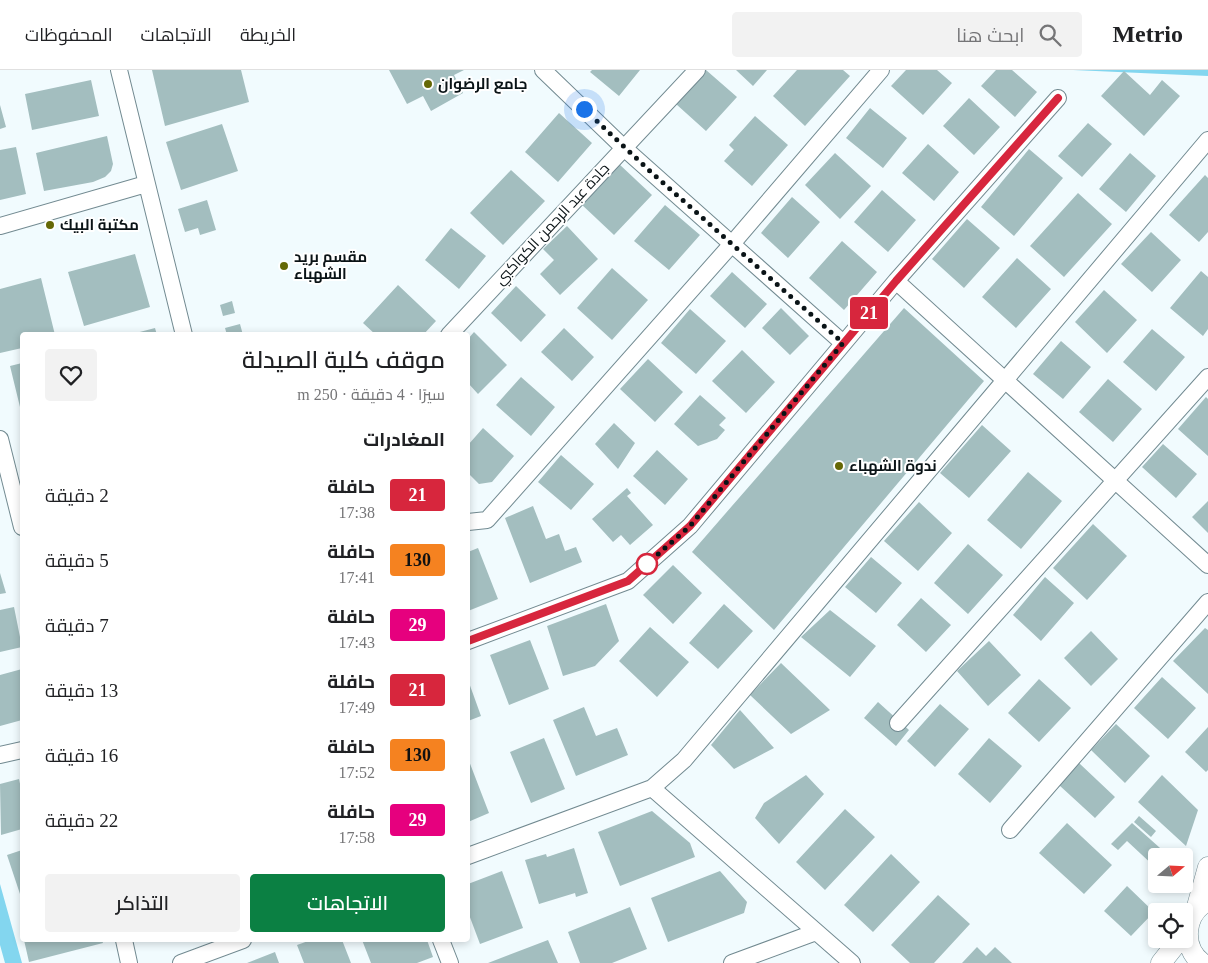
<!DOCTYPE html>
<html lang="ar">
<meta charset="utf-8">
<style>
:root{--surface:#fff;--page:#f2f2f2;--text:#202124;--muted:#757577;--line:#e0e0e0;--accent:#0b8043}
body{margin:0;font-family:"Times New Roman",Cairo,serif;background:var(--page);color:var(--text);direction:rtl;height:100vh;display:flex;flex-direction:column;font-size:19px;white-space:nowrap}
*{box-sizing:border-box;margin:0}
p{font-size:16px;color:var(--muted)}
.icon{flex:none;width:28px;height:28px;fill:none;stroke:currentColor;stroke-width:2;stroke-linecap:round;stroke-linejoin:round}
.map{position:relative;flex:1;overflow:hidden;direction:ltr}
.sheet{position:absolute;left:20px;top:262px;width:450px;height:610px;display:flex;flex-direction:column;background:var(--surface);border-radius:5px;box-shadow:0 2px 8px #0003;direction:rtl}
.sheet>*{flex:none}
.badge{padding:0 10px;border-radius:4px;font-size:18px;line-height:32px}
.needle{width:32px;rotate:71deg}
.buttons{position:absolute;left:1148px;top:778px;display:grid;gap:10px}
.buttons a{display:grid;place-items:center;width:45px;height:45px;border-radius:5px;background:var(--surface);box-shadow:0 2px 8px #0003;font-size:25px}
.you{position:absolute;width:25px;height:25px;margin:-12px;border:4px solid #fff;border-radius:50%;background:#1a73e8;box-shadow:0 0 0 8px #1a73e833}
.map>.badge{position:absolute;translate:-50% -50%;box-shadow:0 0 0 2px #fff}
h2{padding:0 25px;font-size:19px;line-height:45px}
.round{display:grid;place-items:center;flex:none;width:52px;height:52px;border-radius:5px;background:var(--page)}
.head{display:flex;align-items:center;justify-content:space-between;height:85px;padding:0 25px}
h1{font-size:24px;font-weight:600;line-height:38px}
.primary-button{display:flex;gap:10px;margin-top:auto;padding:10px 25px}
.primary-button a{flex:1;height:58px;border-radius:5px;background:var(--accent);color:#fff;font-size:20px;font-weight:600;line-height:58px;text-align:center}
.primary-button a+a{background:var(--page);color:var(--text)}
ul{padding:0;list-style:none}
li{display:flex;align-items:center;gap:15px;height:65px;padding:0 25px}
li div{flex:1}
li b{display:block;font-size:19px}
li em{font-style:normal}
li .badge{min-width:55px;font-weight:700;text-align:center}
header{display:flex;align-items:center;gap:30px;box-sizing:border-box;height:70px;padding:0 25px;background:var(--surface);border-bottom:1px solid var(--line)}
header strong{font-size:24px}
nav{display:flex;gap:28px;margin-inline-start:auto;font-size:18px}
.search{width:350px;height:45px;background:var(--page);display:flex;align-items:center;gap:12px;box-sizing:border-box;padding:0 18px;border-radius:5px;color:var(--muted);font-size:19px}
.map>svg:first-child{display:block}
.green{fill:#83d6ef}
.building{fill:#a3bebf}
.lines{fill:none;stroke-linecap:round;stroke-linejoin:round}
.minor-casing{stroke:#728a91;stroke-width:18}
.tertiary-casing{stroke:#728a91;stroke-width:21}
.minor{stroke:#fff;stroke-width:16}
.tertiary{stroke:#fff;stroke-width:20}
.line-casing{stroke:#fff;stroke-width:11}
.line{stroke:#d7263d;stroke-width:8}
.walk{stroke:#0a1316;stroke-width:5;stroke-dasharray:0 9}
.poi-dot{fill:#656806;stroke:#fff;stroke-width:2}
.stop-dot{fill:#fff;stroke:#d7263d;stroke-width:2.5}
.labels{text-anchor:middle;stroke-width:4;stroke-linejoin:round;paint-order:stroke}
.poi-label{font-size:15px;font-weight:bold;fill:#0a1316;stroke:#fff;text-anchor:start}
.street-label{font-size:15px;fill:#0a1316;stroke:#fff}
</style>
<header>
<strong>Metrio</strong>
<div class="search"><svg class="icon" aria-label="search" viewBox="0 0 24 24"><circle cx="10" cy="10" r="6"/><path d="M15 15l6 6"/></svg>ابحث هنا</div>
<nav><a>الخريطة</a><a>الاتجاهات</a><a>المحفوظات</a></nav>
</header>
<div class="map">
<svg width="1208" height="893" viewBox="0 0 1208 893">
<rect width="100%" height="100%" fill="#f1fbfe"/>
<path class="green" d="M1073,0h135v6z
M0,814l22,79h-17l-5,-18z"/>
<path class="building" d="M152,0h89l8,32 -84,24z
M389,0h75l-10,5 9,18 -32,18 -8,-15 -16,8z
M592,0h48l-21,26 -29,-24z
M706,0l31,27 -31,34 -30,-27z
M736,0h31l-14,16z
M797,0h46l7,6 -45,50 -32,-30z
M906,0h31l15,13 -29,32 -32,-29z
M996,0h16l25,22 -22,25 -34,-31z
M1124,1l26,24 12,-15 18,16 -36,40 -43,-40z
M91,10l8,36 -67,14 -7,-36z
M969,28l31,29 -26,28 -31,-29z
M0,35l6,22 -6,2z
M870,38l37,30 -24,30 -37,-30z
M559,43l33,30 -34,39 -33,-30z
M755,46l33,29 -36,41 -28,-25 10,-11 -5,-5z
M1088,53l24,21 -30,33 -24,-21z
M222,54l16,47 -57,19 -15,-48z
M107,66l6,28 -2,7 -6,6 -12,5 -49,9 -8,-38z
M928,74l31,28 -25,29 -32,-28z
M16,77l10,47 -26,6v-50z
M1029,79l34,29 -49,58 -33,-29z
M835,83l36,33 -31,33 -35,-34z
M1130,83l26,23 -30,36 -27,-23z
M618,93l34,32 -38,40 -34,-32z
M511,100l34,31 -42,44 -33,-32z
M1205,105l3,3v54l-9,10 -30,-27z
M882,120l34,30 -28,32 -34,-30z
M1078,123l34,31 -48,53 -34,-31z
M792,127l28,25 -32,36 -27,-25z
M207,130l9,30 -16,5 -2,-7 -13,4 -7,-23z
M665,135l35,30 -31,35 -35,-29z
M967,149l33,29 -36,40 -32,-29z
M567,156l31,33 -38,36 -20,-21 14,-14 -11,-11z
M451,158l35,28 -27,33 -34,-29z
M1151,162l30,28 -29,32 -31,-28z
M842,171l35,31 -33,38 -35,-32z
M135,184l15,53 -66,19 -16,-54z
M1017,188l34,31 -35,39 -34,-31z
M612,198l36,32 -36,40 -35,-32z
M1201,201l7,6v52l-5,7 -33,-28z
M732,202l35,32 -22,24 -35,-32z
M41,208l14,57h-33v13l-22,5v-64z
M398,215l38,36 -13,14h-47l-13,-12z
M516,216l30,29 -25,27 -30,-29z
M1104,220l33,30 -30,33 -32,-31z
M232,231l3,12 -12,3 -3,-11z
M781,238l28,28 -19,19 -28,-27z
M904,238l80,73 -210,249 -82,-78z
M690,239l36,32 -30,33 -35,-31z
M240,254l3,11h-16l-2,-7z
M155,258l2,7h-24l-1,-1z
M564,258l30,29 -22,24 -31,-29z
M1152,259l33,28 -29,34 -33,-29z
M474,262l33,33 -29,29 -10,-11v-44z
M1061,271l30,26 -28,32 -30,-25z
M742,280l33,32 -29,31 -34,-32z
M648,289l35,33 -28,30 -35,-33z
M22,293v43l-2,1 -10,-41z
M521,307l34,30 -24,29 -35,-31z
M1108,309l34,30 -29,33 -34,-30z
M700,325l26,23 -7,7 6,5 -8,9 -19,7 -24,-22z
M1206,327l2,2v57l-30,-27z
M614,353l21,20 -17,26 -23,-25z
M982,355l29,26 -42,47 -29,-25z
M483,358l31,28 -22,26 -13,2 -11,-11v-28z
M1163,374l34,30 -21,24 -34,-31z
M657,380l31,29 -23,26 -32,-29z
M561,385l33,29 -23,26 -33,-28z
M1028,402l34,29 -41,48 -34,-29z
M627,418l4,5 -4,3 26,29 -23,20 -9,-10 -8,7 -21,-23z
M1208,431v32l-16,-16z
M919,432l33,31 -34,38 -34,-30z
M533,436l13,33 13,-5 6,17 11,-4 6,15 -52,21 -25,-65z
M1093,454l34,32 -40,44 -34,-32z
M968,474l35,31 -35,39 -34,-31z
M478,478l20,51 -30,12v-59z
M871,487l31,26 -26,30 -31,-26z
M673,495l29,28 -29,31 -30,-29z
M0,503l6,20 -6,1z
M1045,507l29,26 -33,38 -28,-26z
M921,528l30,27 -25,27 -29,-27z
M606,534l13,37 -24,25 -32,10 -16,-50z
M724,534l29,27 -35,38 -29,-26z
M14,537l8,40 -22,5v-42z
M830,540l46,36 -26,31 -49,-40z
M650,557l39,35 -32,35 -38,-36z
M1205,558l3,2v64l-35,-33z
M1091,561l27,28 -27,27 -27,-28z
M530,570l19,49 -40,16 -19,-50z
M989,571l32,34 -33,31 -31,-35z
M781,593l49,47 -39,24 -41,-39z
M22,599v51l-22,6v-51z
M1162,607l34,31 -28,31 -34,-31z
M1039,609l32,29 -32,34 -31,-29z
M468,610l13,36 -13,5z
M878,632l31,28 -13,16 -32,-28z
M940,634l29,25 -34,38 -28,-26z
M584,637l12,29 21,-8 11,27 -52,21 -23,-56z
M740,640l34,38 -40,21 -23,-24z
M1116,654l34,32 -25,27 -34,-33z
M1208,657v43l-2,2 -21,-20z
M544,668l21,51 -34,14 -21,-51z
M989,668l33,28 -32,37 -32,-29z
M469,691l20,52 -21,9v-60z
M1079,693l36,34 -20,21 -36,-33z
M806,705l18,19 -45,50 -24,-26 9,-15z
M1162,705l36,35 -12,36 -48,-44z
M19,709l3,14v36l-21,6 -1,-51z
M845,739l30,28 -50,53 -29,-28z
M652,741l38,32 5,14 -75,29 -22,-54z
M1139,746l17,15 -5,6 -17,-15z
M1067,753l45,42 -28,29 -45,-41z
M1132,753l37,33h-13v12l-29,-27 -9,9 -7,-6z
M574,778l14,45 -12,4 -1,-4 -36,11 -14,-44 21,-6 1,3z
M22,780v50l-15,-45z
M891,784l29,28 -47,50 -29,-27z
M502,801l21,57 -43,16 -12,-32v-28z
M720,801l27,31 -3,11 -76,29 -17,-44z
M1127,816l27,26 -23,24 -27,-25z
M938,825l32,29 -36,39h-24l-19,-18z
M630,837l17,42 -35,14h-32l-12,-31z
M24,870h78l1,3 -74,19z
M311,870h31l9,23h-47l-7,-18z
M362,870h65l6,17 -16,6h-46z
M548,870l10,23h-70z
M977,877l9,9 9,-9 17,16h-50z
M275,882l4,11h-32z"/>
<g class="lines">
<g class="minor-casing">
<path id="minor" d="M119,0l65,265
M543,0l81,78 219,195
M0,156l146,-42
M896,211l312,284
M449,265l248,-265
M0,369l22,88
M468,452l19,-2 244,-275 150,-175
M468,571l160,-60 62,-55 206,-245 162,-183
M898,653l310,-346
M0,685l22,-5
M652,718l200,175
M1010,760l198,-228
M468,786l184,-68 32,-28 524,-620
M124,870l5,23
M441,870l9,23
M181,893l62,-23
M732,893l84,-31"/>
</g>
<g class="tertiary-casing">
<path id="tertiary" d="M1196,840l12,-43
M1161,893l19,-24
M1202,893c-21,-16 -18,-50 6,-62"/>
</g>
<use href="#minor" class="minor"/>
<use href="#tertiary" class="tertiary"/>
</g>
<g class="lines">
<g class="line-casing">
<path id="line" d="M468,571l160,-60 62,-55 206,-245 162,-183"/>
</g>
<use href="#line" class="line"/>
<path class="walk" d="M584,39l67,63 192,171 -153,183 -43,38"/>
</g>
<g class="poi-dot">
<circle cx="428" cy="14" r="5"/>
<circle cx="50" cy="155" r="5"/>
<circle cx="284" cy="196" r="5"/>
<circle cx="839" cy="396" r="5"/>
</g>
<circle class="stop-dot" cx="647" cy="494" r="10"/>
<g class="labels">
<g class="poi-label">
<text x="438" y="19">جامع الرضوان</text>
<text x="60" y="160">مكتبة البيك</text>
<text x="294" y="192">مقسم بريد<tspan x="294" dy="17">الشهباء</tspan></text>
<text x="849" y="401">ندوة الشهباء</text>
</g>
<g class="street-label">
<text transform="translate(552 154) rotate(-47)" y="5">جادة عبد الرحمن الكواكبي</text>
</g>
</g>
</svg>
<div class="buttons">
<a><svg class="needle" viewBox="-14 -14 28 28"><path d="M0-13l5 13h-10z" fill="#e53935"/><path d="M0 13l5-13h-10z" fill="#757577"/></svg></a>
<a><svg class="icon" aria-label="locate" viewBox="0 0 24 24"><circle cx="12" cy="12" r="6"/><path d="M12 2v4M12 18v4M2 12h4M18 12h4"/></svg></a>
</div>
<div class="you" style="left:584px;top:39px"></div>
<b class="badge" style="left:869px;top:243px;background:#d7263d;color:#fff">21</b>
<section class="sheet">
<div class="head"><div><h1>موقف كلية الصيدلة</h1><p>سيرًا · 4 دقيقة · 250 m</p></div><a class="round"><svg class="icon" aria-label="heart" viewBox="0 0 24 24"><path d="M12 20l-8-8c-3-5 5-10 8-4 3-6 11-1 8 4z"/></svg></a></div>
<h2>المغادرات</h2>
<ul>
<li><span class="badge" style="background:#d7263d;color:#fff">21</span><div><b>حافلة</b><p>17:38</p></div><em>2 دقيقة</em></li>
<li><span class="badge" style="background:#f58220;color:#111">130</span><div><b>حافلة</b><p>17:41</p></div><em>5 دقيقة</em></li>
<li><span class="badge" style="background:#e6007e;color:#fff">29</span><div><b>حافلة</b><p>17:43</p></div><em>7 دقيقة</em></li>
<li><span class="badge" style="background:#d7263d;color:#fff">21</span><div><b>حافلة</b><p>17:49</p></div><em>13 دقيقة</em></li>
<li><span class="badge" style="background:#f58220;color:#111">130</span><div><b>حافلة</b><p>17:52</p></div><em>16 دقيقة</em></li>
<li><span class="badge" style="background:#e6007e;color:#fff">29</span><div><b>حافلة</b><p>17:58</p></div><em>22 دقيقة</em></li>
</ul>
<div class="primary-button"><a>الاتجاهات</a><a>التذاكر</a></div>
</section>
</div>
